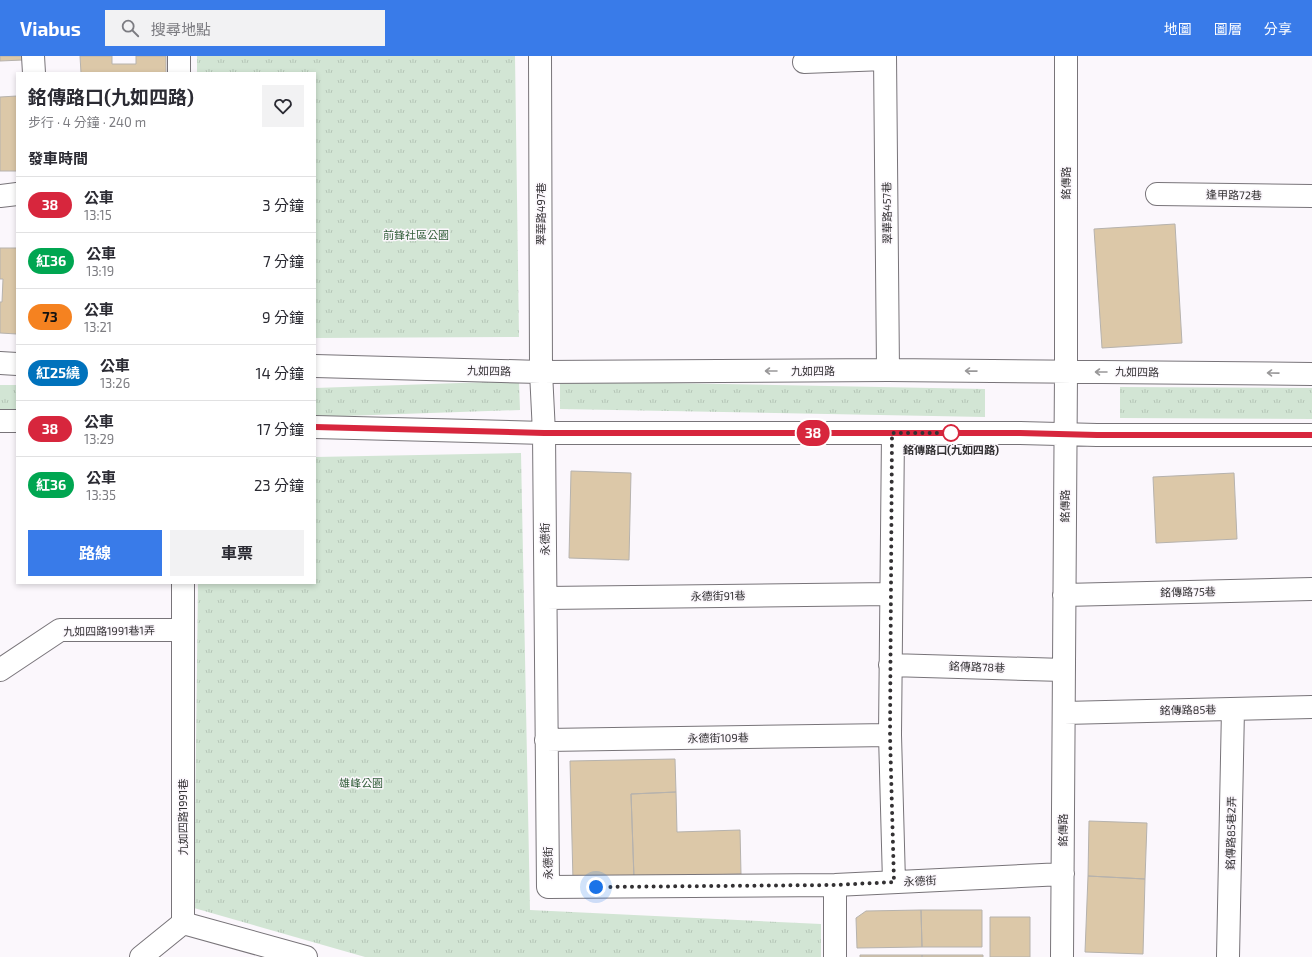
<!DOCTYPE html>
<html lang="zh-TW">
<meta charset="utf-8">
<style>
:root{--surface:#fff;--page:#f2f2f3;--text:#2b2b33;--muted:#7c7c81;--line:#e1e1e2;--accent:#397be9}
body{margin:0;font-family:"Exo 2","Noto Sans TC",sans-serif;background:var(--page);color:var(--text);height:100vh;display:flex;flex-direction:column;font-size:15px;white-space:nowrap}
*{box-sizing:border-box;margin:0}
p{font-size:13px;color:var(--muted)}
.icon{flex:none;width:22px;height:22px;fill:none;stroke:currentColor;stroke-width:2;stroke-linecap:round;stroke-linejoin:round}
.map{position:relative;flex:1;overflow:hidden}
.drawer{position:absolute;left:16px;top:16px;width:300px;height:512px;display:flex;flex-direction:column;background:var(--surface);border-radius:0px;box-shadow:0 2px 6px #0003}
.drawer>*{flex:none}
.badge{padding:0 8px;border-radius:13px;font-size:14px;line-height:26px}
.you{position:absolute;width:20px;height:20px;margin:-10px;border:3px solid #fff;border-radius:50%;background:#1a73e8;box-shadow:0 0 0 6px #1a73e833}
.map>.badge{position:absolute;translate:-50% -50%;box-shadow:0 0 0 2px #fff}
h2{padding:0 12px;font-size:15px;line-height:36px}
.round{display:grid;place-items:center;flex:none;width:42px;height:42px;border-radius:0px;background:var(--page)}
.headline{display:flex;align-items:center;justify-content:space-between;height:68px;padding:0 12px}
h1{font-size:19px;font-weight:700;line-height:30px}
.button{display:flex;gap:8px;margin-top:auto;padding:8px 12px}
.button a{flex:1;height:46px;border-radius:0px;background:var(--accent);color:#fff;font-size:16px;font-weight:700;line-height:46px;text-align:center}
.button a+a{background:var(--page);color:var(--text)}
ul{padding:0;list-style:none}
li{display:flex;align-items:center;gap:12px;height:56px;padding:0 12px;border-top:1px solid var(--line)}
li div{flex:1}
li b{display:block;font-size:15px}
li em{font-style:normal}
li .badge{min-width:44px;font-weight:700;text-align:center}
header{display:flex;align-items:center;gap:24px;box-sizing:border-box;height:56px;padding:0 20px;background:var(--accent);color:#fff}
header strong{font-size:19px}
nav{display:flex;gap:22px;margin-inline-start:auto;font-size:14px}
.search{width:280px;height:36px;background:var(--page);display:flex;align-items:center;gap:10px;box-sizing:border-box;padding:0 14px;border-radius:0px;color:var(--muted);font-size:15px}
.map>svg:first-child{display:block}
.grass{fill:url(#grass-tufts)}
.building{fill:#dcc8a8;stroke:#b6b2ad}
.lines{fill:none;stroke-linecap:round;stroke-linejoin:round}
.minor-casing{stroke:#787479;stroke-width:24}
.minor{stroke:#fff;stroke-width:22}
.oneway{stroke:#999899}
.line-casing{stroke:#fff;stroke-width:9}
.line{stroke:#d7263d;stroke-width:6}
.walk{stroke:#333133;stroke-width:4;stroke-dasharray:0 7.2}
.stop-dot{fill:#fff;stroke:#d7263d;stroke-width:2}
.labels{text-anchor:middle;stroke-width:3;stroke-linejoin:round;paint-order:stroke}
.street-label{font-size:11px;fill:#333133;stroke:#fbf7fc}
.park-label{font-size:11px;fill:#315d38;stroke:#fbf7fc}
.stop-label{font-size:11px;font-weight:bold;fill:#333133;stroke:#fbf7fc}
</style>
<header>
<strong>Viabus</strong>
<div class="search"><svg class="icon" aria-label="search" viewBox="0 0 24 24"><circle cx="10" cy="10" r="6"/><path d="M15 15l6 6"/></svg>搜尋地點</div>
<nav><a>地圖</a><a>圖層</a><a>分享</a></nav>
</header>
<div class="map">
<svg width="1312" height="901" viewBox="0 0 1312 901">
<defs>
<pattern id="grass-tufts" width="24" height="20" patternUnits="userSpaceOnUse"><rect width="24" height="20" fill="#d2e5d4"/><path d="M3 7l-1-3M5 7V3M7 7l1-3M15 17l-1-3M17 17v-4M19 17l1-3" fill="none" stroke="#b5c5b6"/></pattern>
</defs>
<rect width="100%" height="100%" fill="#fbf7fc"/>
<path class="grass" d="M197,0h318l4,281 -204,1v-265h-118z
M519,325l1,29 -205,7v-29z
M560,325l425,8v28l-425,-8z
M0,329h17v29h-17z
M1120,331l192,1v31l-192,-1z
M521,397l9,457 291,14v33h-456l-171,-49 4,-325h117v-126z"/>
<path class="building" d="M0,0h22l1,4 -23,1z
M80,0h32v8h24v-8h30v17h-85z
M17,40v75h-17v-74z
M1175,168l7,119 -80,5 -8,-119z
M0,192h17v86l-17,-1v-31h2l1,-23h-3z
M571,415l60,2 -2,87 -60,-2z
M1234,417l3,66 -81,4 -3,-66z
M675,703l1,33 -45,2 3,86 -61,1 -3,-120z
M676,736l1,40 63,-2 1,44 -107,3 -3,-83z
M1089,765l58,2 -2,56 -57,-3z
M1088,820l57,3 -2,75 -58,-2z
M921,854l1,37 -65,1 -1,-30 10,-7z
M921,854h61v37h-60z
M990,861h40v40h-40z
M860,899h62v2h-62z
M922,899h61v2h-61z"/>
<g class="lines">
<g class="minor-casing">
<path id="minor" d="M33,0l1,17
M179,0v17
M540,0l1,316 3,61 4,454 287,-2 228,-11
M885,0l3,314
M804,6l81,-3
M1157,138l155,2
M0,140l17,-2
M0,307l17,1
M315,310l226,6 347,-2 424,4
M0,365h17
M315,371l229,6h476l77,2h215
M893,377l-3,302 4,147
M183,527v340l123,34
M1064,539l248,-6
M546,542l345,-4
M890,609l174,5
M0,614l60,-40h122
M1064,657l248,-6
M546,684l344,-5
M141,901l42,-34
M835,901v-72
M1062,901l4,-585v-316
M1228,901l5,-248"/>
</g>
<use href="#minor" class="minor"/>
</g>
<defs><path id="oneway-shaft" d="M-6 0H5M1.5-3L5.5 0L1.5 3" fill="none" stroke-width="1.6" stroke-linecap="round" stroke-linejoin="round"/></defs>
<g class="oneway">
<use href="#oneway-shaft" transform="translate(771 315) rotate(180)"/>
<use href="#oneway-shaft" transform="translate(971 315) rotate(-179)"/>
<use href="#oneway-shaft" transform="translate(1101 316) rotate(-180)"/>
<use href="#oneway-shaft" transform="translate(1273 317) rotate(-179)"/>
</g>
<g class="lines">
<g class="line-casing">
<path id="line" d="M315,371l229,6h476l77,2h215"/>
</g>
<use href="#line" class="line"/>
<path class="walk" d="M596,831l239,-2 59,-3 -4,-147 2,-302h59"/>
</g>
<circle class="stop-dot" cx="951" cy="377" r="8"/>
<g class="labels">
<g class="street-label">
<text transform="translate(1066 127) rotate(-90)" y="4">銘傳路</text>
<text transform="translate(1234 139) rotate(1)" y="4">逢甲路72巷</text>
<text transform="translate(887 157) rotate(-91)" y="4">翠華路457巷</text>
<text transform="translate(541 158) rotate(-90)" y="4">翠華路497巷</text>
<text transform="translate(489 315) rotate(1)" y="4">九如四路</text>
<text x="813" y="319">九如四路</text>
<text transform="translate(1137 316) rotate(1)" y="4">九如四路</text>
<text transform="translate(1065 450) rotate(-90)" y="4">銘傳路</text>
<text transform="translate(545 483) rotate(-91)" y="4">永德街</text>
<text transform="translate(1188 536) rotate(-1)" y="4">銘傳路75巷</text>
<text transform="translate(718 540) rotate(-1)" y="4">永德街91巷</text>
<text transform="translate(109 575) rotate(-1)" y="4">九如四路1991巷1弄</text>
<text transform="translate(977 611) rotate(2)" y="4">銘傳路78巷</text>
<text transform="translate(1188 654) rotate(-1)" y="4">銘傳路85巷</text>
<text transform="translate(718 682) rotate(-1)" y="4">永德街109巷</text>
<text transform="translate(183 761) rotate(-90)" y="4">九如四路1991巷</text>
<text transform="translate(1063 774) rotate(-90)" y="4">銘傳路</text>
<text transform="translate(1231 777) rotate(-89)" y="4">銘傳路85巷2弄</text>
<text transform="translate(548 807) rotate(-91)" y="4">永德街</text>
<text transform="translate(920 825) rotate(-3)" y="4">永德街</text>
</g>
<g class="park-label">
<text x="416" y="183">前鋒社區公園</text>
<text x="361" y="731">雄峰公園</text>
</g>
<g class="stop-label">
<text x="951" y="398">銘傳路口(九如四路)</text>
</g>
</g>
</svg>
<div class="you" style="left:596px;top:831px"></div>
<b class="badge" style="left:813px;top:377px;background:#d7263d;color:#fff">38</b>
<section class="drawer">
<div class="headline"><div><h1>銘傳路口(九如四路)</h1><p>步行 · 4 分鐘 · 240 m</p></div><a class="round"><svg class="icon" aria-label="heart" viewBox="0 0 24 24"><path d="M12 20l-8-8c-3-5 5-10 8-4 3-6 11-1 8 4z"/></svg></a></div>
<h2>發車時間</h2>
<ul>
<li><span class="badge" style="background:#d7263d;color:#fff">38</span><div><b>公車</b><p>13:15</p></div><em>3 分鐘</em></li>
<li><span class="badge" style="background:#00a651;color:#fff">紅36</span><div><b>公車</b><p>13:19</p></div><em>7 分鐘</em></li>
<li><span class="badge" style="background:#f58220;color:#111">73</span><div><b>公車</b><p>13:21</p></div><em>9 分鐘</em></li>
<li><span class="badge" style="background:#0072bc;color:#fff">紅25繞</span><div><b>公車</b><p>13:26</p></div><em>14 分鐘</em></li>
<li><span class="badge" style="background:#d7263d;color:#fff">38</span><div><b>公車</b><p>13:29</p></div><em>17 分鐘</em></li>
<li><span class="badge" style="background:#00a651;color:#fff">紅36</span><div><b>公車</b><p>13:35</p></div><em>23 分鐘</em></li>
</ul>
<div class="button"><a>路線</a><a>車票</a></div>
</section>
</div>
